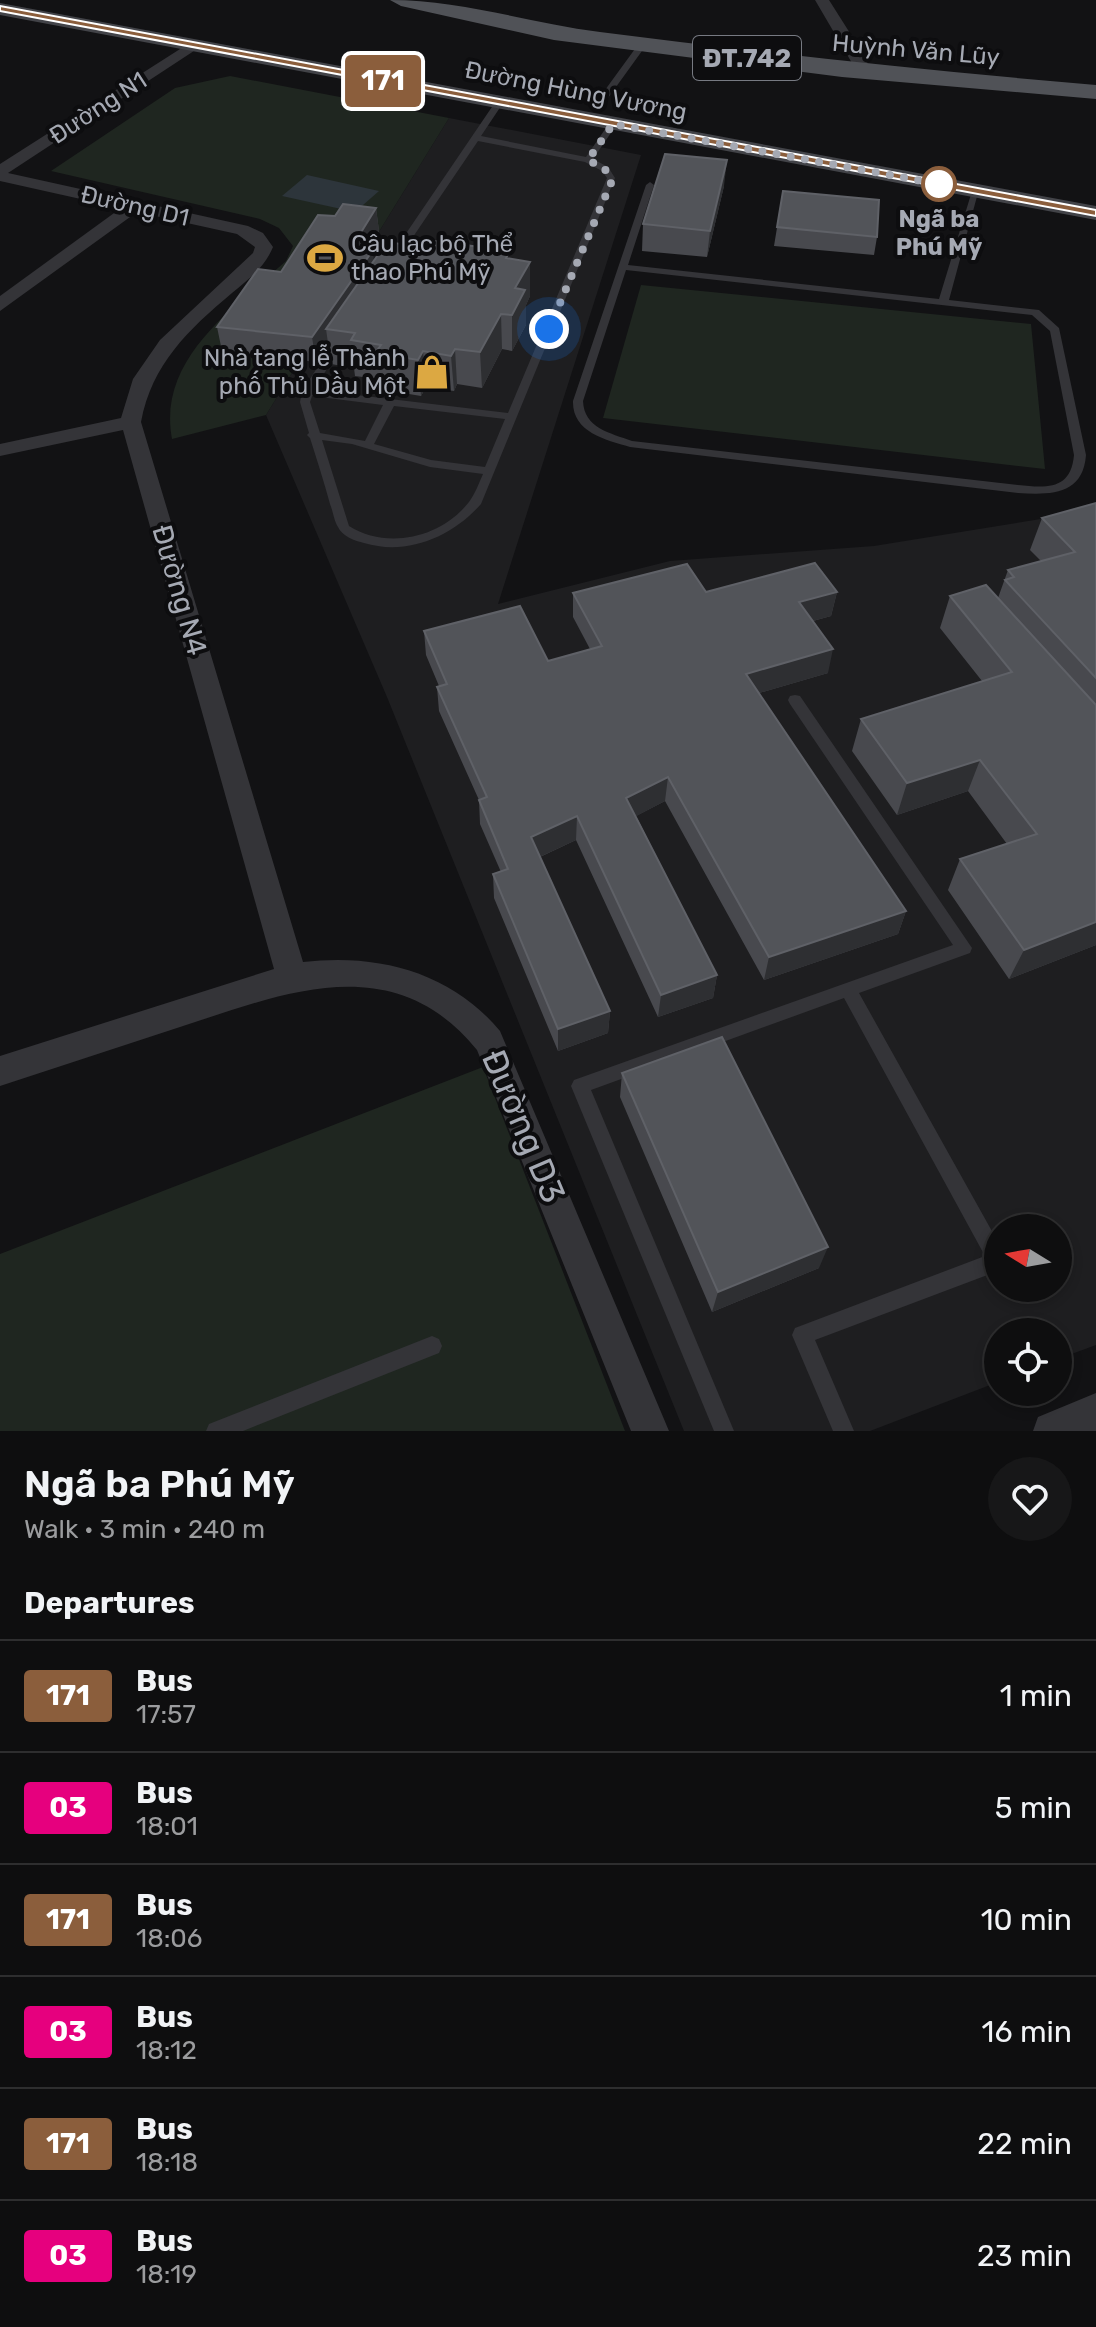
<!DOCTYPE html>
<meta charset="utf-8">
<style>
:root{--surface:#0e0e0f;--page:#171718;--text:#f1f3f6;--muted:#9b9c9e;--line:#2e2e2f}
body{margin:0;font-family:Rubik,sans-serif;background:var(--page);color:var(--text);height:100vh;display:flex;flex-direction:column;font-size:30px;white-space:nowrap}
*{box-sizing:border-box;margin:0}
p{font-size:26px;color:var(--muted)}
.icon{flex:none;width:44px;height:44px;fill:none;stroke:currentColor;stroke-width:2;stroke-linecap:round;stroke-linejoin:round}
.map{position:relative;height:1431px;overflow:hidden}
.drawer{display:flex;flex-direction:column;background:var(--surface);flex:1}
.drawer>*{flex:none}
.badge{padding:0 16px;border-radius:6px;font-size:28px;line-height:52px}
.needle{width:52px;rotate:281deg}
.tools{position:absolute;left:984px;top:1214px;display:grid;gap:16px}
.tools a{display:grid;place-items:center;width:88px;height:88px;border-radius:50%;background:var(--surface);box-shadow:0 4px 12px #0003,0 0 0 2px var(--line);font-size:40px}
.you{position:absolute;width:40px;height:40px;margin:-20px;border:6px solid #fff;border-radius:50%;background:#1a73e8;box-shadow:0 0 0 12px #1a73e833}
.map>.badge{position:absolute;translate:-50% -50%;box-shadow:0 0 0 4px #fff}
h2{padding:0 24px;font-size:30px;line-height:72px}
.round{display:grid;place-items:center;flex:none;width:84px;height:84px;border-radius:42px;background:var(--page)}
.summary{display:flex;align-items:center;justify-content:space-between;height:136px;padding:0 24px}
h1{font-size:38px;font-weight:600;line-height:60px}
ul{padding:0;list-style:none}
li{display:flex;align-items:center;gap:24px;height:112px;padding:0 24px;border-top:2px solid var(--line)}
li div{flex:1}
li b{display:block;font-size:30px}
li em{font-style:normal}
li .badge{min-width:88px;font-weight:700;text-align:center}
.map>svg:first-child{display:block}
.built{fill:#1e1e20;fill-rule:evenodd}
.green{fill:#1f2620}
.water{fill:#2d353b}
.lines{fill:none;stroke-linecap:round;stroke-linejoin:round}
.service{fill:#343438;fill-rule:evenodd}
.minor{fill:#343438;fill-rule:evenodd}
.secondary{fill:#424348;fill-rule:evenodd}
.primary{fill:#505257;fill-rule:evenodd}
.wall{fill:#48494e}
.shaded-wall{fill:#2e2f32}
.building{fill:#525459;stroke:#5f6167;stroke-width:2}
.line{fill:#8b5e3c;stroke:#fff;stroke-width:2}
.walk{stroke:#a5a9b3;stroke-width:8;stroke-dasharray:0 14.4}
.stop-dot{fill:#fff;stroke:#8b5e3c;stroke-width:4}
.labels{text-anchor:middle;stroke-width:8;stroke-linejoin:round;paint-order:stroke}
.far-street-label{font-size:24px;fill:#a5a9b3;stroke:#0d0d0f}
.far-stop-label{font-size:24px;font-weight:bold;fill:#a5a9b3;stroke:#0d0d0f}
.far-poi-label{font-size:24px;fill:#a5a9b3;stroke:#0d0d0f;text-anchor:start}
.shield{fill:#0d0d0f;stroke:#777a82;stroke-width:2}
.shield-label{font-size:26px;font-weight:bold;fill:#a5a9b3}
.street-label{font-size:28px;fill:#a5a9b3;stroke:#0d0d0f}
.near-street-label{font-size:34px;fill:#a5a9b3;stroke:#0d0d0f}
</style>
<div class="map">
<svg width="1096" height="1431" viewBox="0 0 1096 1431">
<rect width="100%" height="100%" fill="#121214"/>
<path class="built" d="M449,118l192,37 -143,449 172,-43 204,-15 222,-36v835l-38,14v-27h-60v50l-128,49h-186l-297,-734 -121,-282zM998,1228h60v60h-60z"/>
<path class="green" d="M230,76l219,42 -183,297 -94,24c-15,-80 61,-130 114,-178l7,-15 -14,-18 -19,-9 -209,-48 124,-83z
M641,285l390,39 14,145 -442,-51z
M483,1067l142,364h-625v-177z"/>
<path class="water" d="M307,175l72,16 -24,21 -73,-16z"/>
<g class="lines">
<path class="service" d="M640,42l7,2 -44,61h-6v-4z
M496,101l7,2 -22,33 105,21 24,-35h6l1,2 -24,35 15,8 7,11 -134,326c-29,33 -74,52 -117,39 -9,-2 -22,-7 -26,-16 -4,-6 -5,-16 -8,-23 -6,-22 -13,-44 -20,-66l-3,-3 2,-2 -9,-31 2,-10 33,-53 4,-1 5,3 -30,49 194,23 99,-235 -5,-7 -17,-9 -107,-21 -82,121h-6l-2,-2zM312,396l71,9 -18,36 -45,-8 -10,-31zM394,406l111,13 -20,48 -54,-7 -57,-16zM322,440l30,4 78,23 53,7c-4,9 -8,20 -14,28 -28,36 -82,48 -120,24z
M650,182l4,3 -26,80 311,34 33,-108 7,-2 -30,111 90,10 20,18 27,127c-3,40 -35,40 -68,38l-388,-46c-25,-7 -58,-15 -57,-46l73,-216zM626,270l406,45 18,16 24,124c-3,35 -27,33 -56,30l-386,-44c-22,-8 -48,-13 -49,-40z
M795,695l5,1 172,252 -2,5 -111,40 139,249v29l-183,69 39,91h-21l-41,-96 3,-7 190,-72 -141,-258 -253,92 143,341h-20l-143,-345 3,-6 379,-135 -163,-241 -2,-4 2,-4z
M432,1336l7,3 3,7 -3,7 -196,78h-37l3,-7z"/>
<path class="minor" d="M815,0h14l38,60 2,15h-10z
M191,42l12,3 -195,128 240,53 15,7 10,14c-8,20 -25,33 -41,46 -44,37 -80,71 -91,129l162,540c75,-9 148,10 197,69l169,400h-38l-154,-381c-84,-103 -192,-57 -297,-23 -60,20 -120,39 -180,59v-30l274,-87 -151,-539 -123,26v-12l121,-26 12,-39 27,-39 93,-87 2,-6 -18,-13 -100,-22 -137,99v-15l121,-88 -121,-27v-17z
M1096,1393v38h-63l5,-14z"/>
<path class="secondary" d="M0,3l1096,203v14l-1096,-205z"/>
<path class="primary" d="M390,0c71,0 140,23 210,32 165,21 330,39 496,53v14l-254,-22 -288,-37 -153,-34z"/>
</g>
<path class="wall" d="M724,186l-17,71 -65,-6 1,-27z
M783,191l94,46 -3,18 -100,-9z
M376,208l3,23 -11,18 6,12 136,-2 20,37 -4,9v20l-14,26 -10,-2 -20,39 -25,-4 -3,7 -28,-4 -5,9 -42,-7 -1,-10 -23,-3 -1,-8 -23,-4 -3,-21 -12,19 -94,-11 -5,-24 64,-55 54,-56z
M1096,503v442l-87,34 -61,-89 12,-31 47,-15 -39,-53 -71,24 -45,-64 9,-32 121,-38 -42,-53 10,-32 48,2 10,-28 33,-9 -11,-11 12,-32z
M837,592l-6,24 -18,5 15,52 -69,20 147,218 -8,23 -134,46 -99,-179 -29,15 81,159 -4,23 -55,19 -82,-177 -36,17 70,154 -2,22 -50,18 -64,-153 -1,-24 8,-2 -21,-48 -1,-24 -40,-89 -2,-24 2,-1 -13,-31 -2,-24 124,30 42,-12 -17,-32v-24z
M622,1073l197,195 -107,44 -92,-215z"/>
<path class="shaded-wall" d="M727,160l-3,26 -17,71 3,-26z
M376,208l3,23 -25,40 -2,-24z
M373,250l2,24 -49,55 2,14 -12,19 -4,-25z
M530,262v34l-4,9v20l-14,26v-36l3,-27z
M501,314l1,35 -20,39 -2,-36z
M455,349l2,35 -3,7 -3,-35z
M423,351l3,36 -5,9 -3,-36z
M837,592l-6,24 -37,10 5,-24z
M833,649l-5,24 -86,25 4,-24z
M980,760l-12,31 -71,24 10,-32z
M668,777l-3,24 -40,21 1,-24z
M577,816l-1,24 -45,21v-24z
M906,911l-8,23 -134,46 5,-23z
M1096,922v23l-87,34 15,-29z
M717,975l-4,23 -55,19 3,-22z
M610,1011l-2,22 -50,18v-22z
M828,1247l-9,21 -107,44 6,-20z"/>
<path class="building" d="M665,154l62,6 -17,71 -67,-7z
M783,191l96,9 -2,37 -100,-10z
M343,204l33,4 -24,39 21,3 -61,87 -95,-10 41,-58 23,3 37,-57 17,1z
M420,239l90,12 -4,7 24,4 -15,26 10,2 -13,25 -11,-1 -21,38 -25,-3 -4,7 -28,-5 -5,9 -43,-7 6,-8 -30,-5 4,-7 -29,-4 61,-87 28,4z
M1096,503v175l-91,-98 9,-3 -6,-7 67,-18 -33,-34z
M815,563l22,29 -38,10 34,47 -87,25 160,237 -137,46 -101,-180 -42,21 91,177 -56,20 -84,-179 -46,21 79,174 -52,18 -65,-155 15,-5 -29,-69 8,-3 -50,-110 10,-3 -23,-53 96,-25 28,55 54,-15 -29,-53 114,-29 19,28z
M986,585l110,120v217l-72,28 -64,-91 77,-25 -57,-74 -73,23 -46,-64 151,-47 -62,-76z
M722,1037l106,210 -110,45 -96,-219z"/>
<path class="line" d="M0,6l1096,204v6l-1096,-205z"/>
<g class="lines">
<path class="walk" d="M549,329l62,-146 -6,-14 -17,-9 25,-36 326,60"/>
</g>
<defs>
<g id="stadium-bare" transform="scale(2.76)"><path d="M0-5a6.5 5 0 1 0 0 10a6.5 5 0 1 0 0-10ZM-3.5-1.8h7v3.6h-7Z" fill="#dca842" stroke="#0d0d0f" stroke-width="2.5" paint-order="stroke"/></g>
<g id="shop-bare" transform="scale(2.76)"><path d="M-5-2.5h2.3a2.7 3.5 0 0 1 5.4 0H5L5.5 6h-11ZM-1.5-2.5h3a1.5 2.3 0 0 0-3 0Z" fill="#dca842" stroke="#0d0d0f" stroke-width="2.5" paint-order="stroke"/></g>
</defs>
<g fill-rule="evenodd">
<use href="#stadium-bare" x="325" y="258"/>
<use href="#shop-bare" x="432" y="372"/>
</g>
<circle class="stop-dot" cx="939" cy="184" r="16"/>
<g class="labels">
<g class="far-street-label">
<text transform="translate(916 50) rotate(5)" y="8">Huỳnh Văn Lũy</text>
<text transform="translate(576 91) rotate(11)" y="8">Đường Hùng Vương</text>
<text transform="translate(98 108) rotate(-33)" y="8">Đường N1</text>
<text transform="translate(135 206) rotate(13)" y="8">Đường D1</text>
</g>
<g class="far-stop-label">
<text x="939" y="227">Ngã ba<tspan x="939" dy="28">Phú Mỹ</tspan></text>
</g>
<g class="far-poi-label">
<text x="351" y="252">Câu lạc bộ Thể<tspan x="351" dy="28">thao Phú Mỹ</tspan></text>
<text x="406" y="366" text-anchor="end">Nhà tang lễ Thành<tspan x="406" dy="28">phố Thủ Dầu Một</tspan></text>
</g>
<rect class="shield" x="693" y="36" width="108" height="44" rx="6"/>
<g class="shield-label">
<text x="747" y="67">ĐT.742</text>
</g>
<g class="street-label">
<text transform="translate(180 590) rotate(74)" y="10">Đường N4</text>
</g>
<g class="near-street-label">
<text transform="translate(524 1126) rotate(67)" y="12">Đường D3</text>
</g>
</g>
</svg>
<div class="tools">
<a><svg class="needle" viewBox="-14 -14 28 28"><path d="M0-13l5 13h-10z" fill="#e53935"/><path d="M0 13l5-13h-10z" fill="#9b9c9e"/></svg></a>
<a><svg class="icon" aria-label="locate" viewBox="0 0 24 24"><circle cx="12" cy="12" r="6"/><path d="M12 2v4M12 18v4M2 12h4M18 12h4"/></svg></a>
</div>
<div class="you" style="left:549px;top:329px"></div>
<b class="badge" style="left:383px;top:81px;background:#8b5e3c;color:#fff">171</b>
</div>
<section class="drawer">
<div class="summary"><div><h1>Ngã ba Phú Mỹ</h1><p>Walk · 3 min · 240 m</p></div><a class="round"><svg class="icon" aria-label="heart" viewBox="0 0 24 24"><path d="M12 20l-8-8c-3-5 5-10 8-4 3-6 11-1 8 4z"/></svg></a></div>
<h2>Departures</h2>
<ul>
<li><span class="badge" style="background:#8b5e3c;color:#fff">171</span><div><b>Bus</b><p>17:57</p></div><em>1 min</em></li>
<li><span class="badge" style="background:#e6007e;color:#fff">03</span><div><b>Bus</b><p>18:01</p></div><em>5 min</em></li>
<li><span class="badge" style="background:#8b5e3c;color:#fff">171</span><div><b>Bus</b><p>18:06</p></div><em>10 min</em></li>
<li><span class="badge" style="background:#e6007e;color:#fff">03</span><div><b>Bus</b><p>18:12</p></div><em>16 min</em></li>
<li><span class="badge" style="background:#8b5e3c;color:#fff">171</span><div><b>Bus</b><p>18:18</p></div><em>22 min</em></li>
<li><span class="badge" style="background:#e6007e;color:#fff">03</span><div><b>Bus</b><p>18:19</p></div><em>23 min</em></li>
</ul>
</section>
